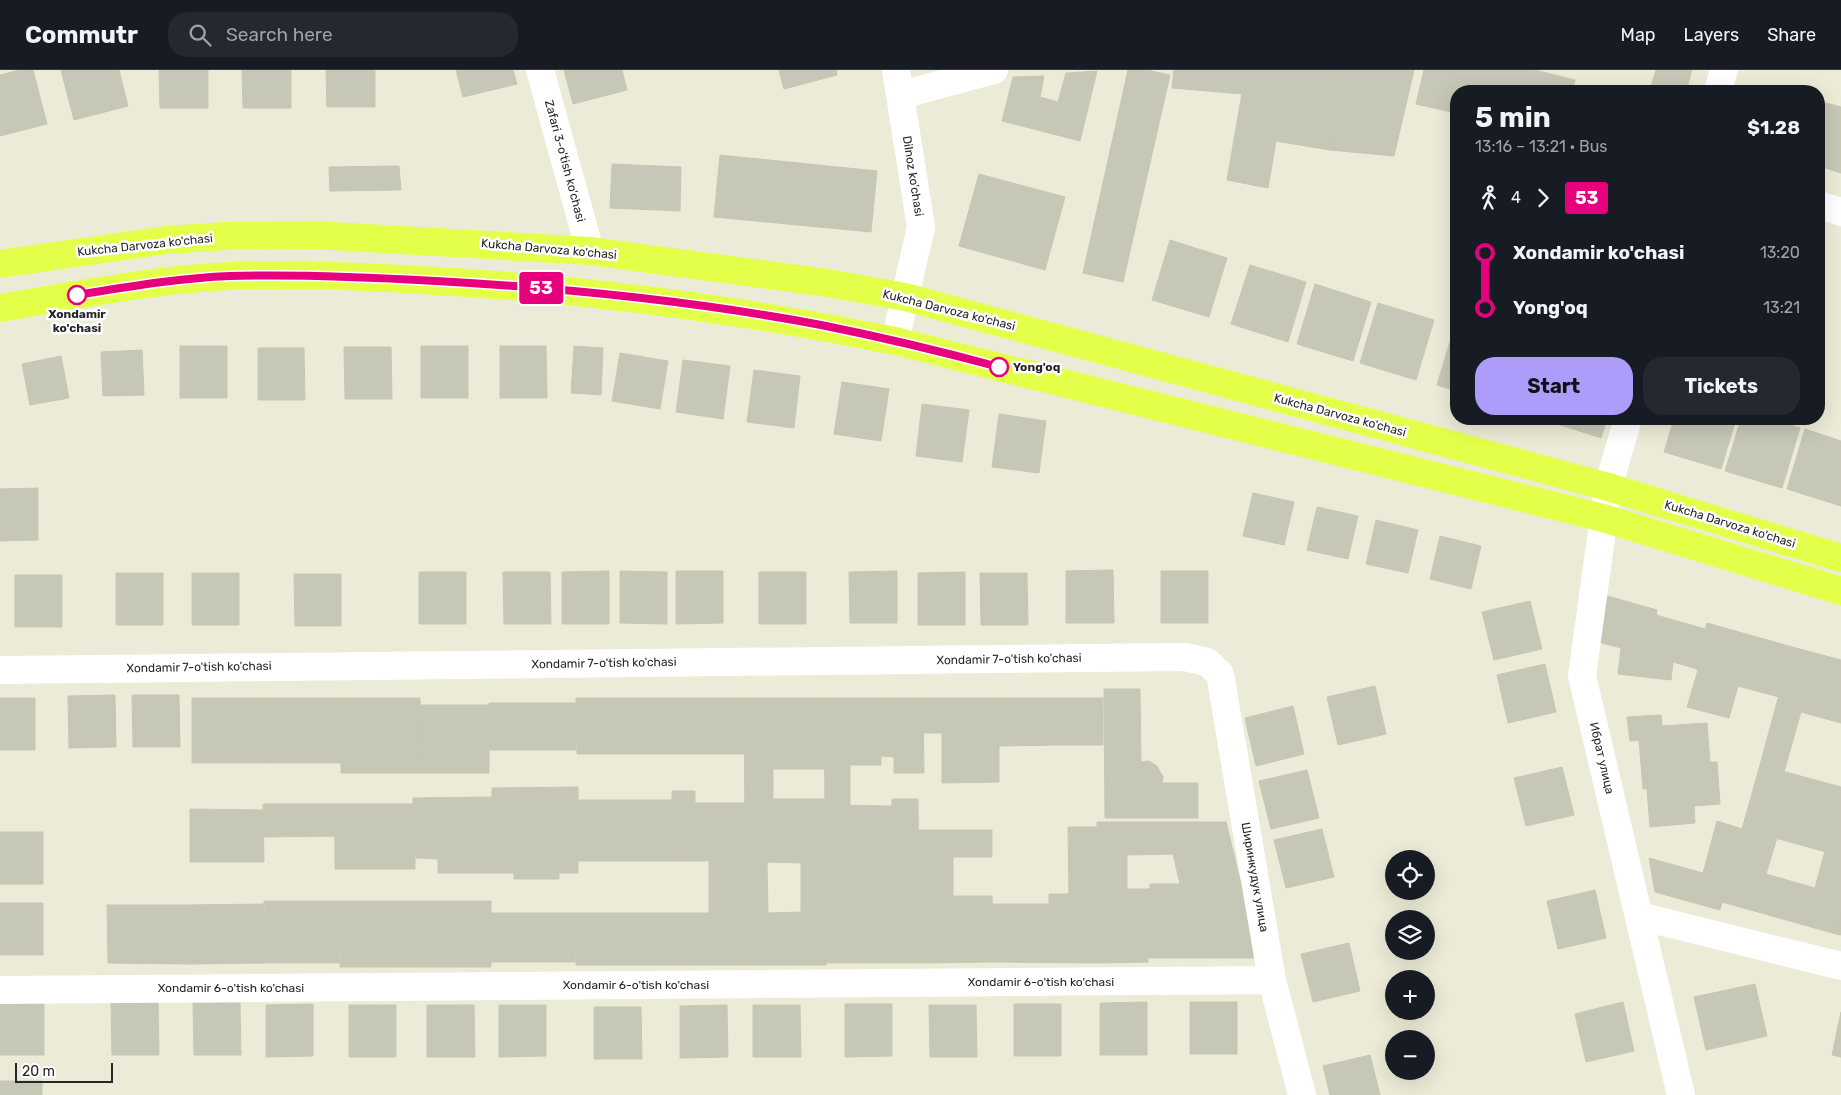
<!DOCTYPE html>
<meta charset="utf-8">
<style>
:root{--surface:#171b24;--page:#242831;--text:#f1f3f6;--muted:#9ea1a6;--line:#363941;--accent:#ad9cfa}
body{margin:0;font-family:Rubik,sans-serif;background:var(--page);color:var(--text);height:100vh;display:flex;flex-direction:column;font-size:19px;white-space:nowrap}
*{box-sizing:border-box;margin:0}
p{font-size:16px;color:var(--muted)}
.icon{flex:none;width:28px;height:28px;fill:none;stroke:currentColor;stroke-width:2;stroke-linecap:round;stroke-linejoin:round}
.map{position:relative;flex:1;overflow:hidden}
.details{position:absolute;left:1450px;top:15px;width:375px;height:340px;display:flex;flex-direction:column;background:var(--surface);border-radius:20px;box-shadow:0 5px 20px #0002}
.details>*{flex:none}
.badge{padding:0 10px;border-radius:4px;font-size:18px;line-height:32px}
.fabs{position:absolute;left:1385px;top:780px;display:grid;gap:10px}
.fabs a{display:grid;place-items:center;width:50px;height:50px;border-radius:50%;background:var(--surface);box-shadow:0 5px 20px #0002;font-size:25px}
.scale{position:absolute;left:15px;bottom:12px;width:98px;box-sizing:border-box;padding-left:5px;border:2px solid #272727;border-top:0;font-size:14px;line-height:18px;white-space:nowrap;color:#272727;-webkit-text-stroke:4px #fff;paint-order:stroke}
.map>.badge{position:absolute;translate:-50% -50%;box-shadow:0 0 0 2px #fff}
.legs{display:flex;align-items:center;gap:8px;height:55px;padding:0 25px;font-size:16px}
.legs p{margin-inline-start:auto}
.headline{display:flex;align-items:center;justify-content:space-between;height:85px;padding:0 25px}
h1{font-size:28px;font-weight:700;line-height:38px}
.cta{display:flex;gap:10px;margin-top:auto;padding:10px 25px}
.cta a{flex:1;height:58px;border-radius:20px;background:var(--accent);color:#111;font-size:20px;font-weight:700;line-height:58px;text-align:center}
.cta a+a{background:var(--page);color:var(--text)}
ul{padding:0 25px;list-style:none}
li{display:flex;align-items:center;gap:18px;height:55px;font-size:19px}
li i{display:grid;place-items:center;width:8px;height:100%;margin:0 6px;background:currentColor}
li i::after{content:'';width:12px;height:12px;margin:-6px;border:4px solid;border-radius:50%;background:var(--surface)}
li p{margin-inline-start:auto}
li:first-child i{background:linear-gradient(#0000 50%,currentColor 0)}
li:last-child i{background:linear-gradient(currentColor 50%,#0000 0)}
header{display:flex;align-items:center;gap:30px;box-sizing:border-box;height:70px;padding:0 25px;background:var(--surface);border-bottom:1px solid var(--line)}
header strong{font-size:24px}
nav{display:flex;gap:28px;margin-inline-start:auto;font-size:18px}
.search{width:350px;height:45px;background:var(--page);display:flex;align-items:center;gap:12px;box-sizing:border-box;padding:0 18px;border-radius:20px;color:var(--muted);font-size:19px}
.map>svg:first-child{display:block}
.building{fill:#c7c7b7;stroke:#c7c7b1;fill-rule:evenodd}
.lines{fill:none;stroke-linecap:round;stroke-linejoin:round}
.minor{stroke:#fff;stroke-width:28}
.major{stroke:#e4ff49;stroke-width:28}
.line-1-casing{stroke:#fff;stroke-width:11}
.line-1{stroke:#e6007e;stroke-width:8}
.stop-1-dot{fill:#fff;stroke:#e6007e;stroke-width:2.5}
.labels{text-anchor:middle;stroke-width:5;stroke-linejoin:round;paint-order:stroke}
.street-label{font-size:12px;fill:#272727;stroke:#fff}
.stop-label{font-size:12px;font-weight:bold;fill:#272727;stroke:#fff}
</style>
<header>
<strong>Commutr</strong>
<div class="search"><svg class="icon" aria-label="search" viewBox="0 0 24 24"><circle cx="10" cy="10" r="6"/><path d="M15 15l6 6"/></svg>Search here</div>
<nav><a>Map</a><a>Layers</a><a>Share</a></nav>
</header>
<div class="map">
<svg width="1841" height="1025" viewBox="0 0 1841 1025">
<rect width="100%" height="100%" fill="#ecebd7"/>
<path class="building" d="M19,0h14l14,54 -47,12v-61z
M61,0h58l9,36 -54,14z
M159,0h49v38h-48z
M242,0h49v38h-48z
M326,0h49v37h-48z
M456,0h57l4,14 -54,13z
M564,0h58l5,20 -54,14z
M779,0h57l1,5 -53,14z
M1128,0h19l23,5 -47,207 -40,-9z
M1174,0h72l-3,24 -71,-6z
M1246,0h42l-20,118 -41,-8z
M1288,0h55l-13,80 -55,-9z
M1343,0h71l-20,86 -64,-6z
M1424,0h111l40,10 -3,11h-116v22l-40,-9z
M1656,0h36l-6,21h-28l1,-2 -8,-3z
M1097,1l-17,70 -78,-20 11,-44 31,-1 -4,21 18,5 8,-29z
M1819,31l22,6v66l-22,-7z
M720,85l157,16 -6,61 -157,-15z
M612,94l69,3 -1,44 -70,-3z
M399,96l2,24 -71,1 -1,-24z
M979,104l86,23 -20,73 -86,-24z
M1170,170l57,18 -18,59 -57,-17z
M1250,195l56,17 -18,60 -57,-18z
M1315,214l56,18 -18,59 -56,-17z
M1378,233l56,17 -18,60 -56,-17z
M1455,255l1,1v65l-19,-6z
M180,276h47v52h-47z
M421,276h47v52h-47z
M500,276h46l1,52h-47z
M574,276l29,2 -2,47 -30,-2z
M344,277h47l1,52h-47z
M258,278h46l1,52h-47z
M142,280l2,45 -41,1 -2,-44z
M620,283l48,8 -8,48 -48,-8z
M61,286l8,42 -39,7 -8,-41z
M683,290l47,6 -7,53 -47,-7z
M754,300l46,6 -6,52 -47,-6z
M842,312l47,7 -8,52 -47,-7z
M922,334l47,6 -7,52 -46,-6z
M999,344l47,7 -7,52 -47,-6z
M1545,349h62l-6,19 -56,-18z
M1674,349h62l-15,50 -57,-17z
M1741,349h29l30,9 -18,60 -57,-17z
M1805,359l36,12v65l-54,-17z
M38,418v52l-38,1v-52z
M1253,423l41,9 -10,43 -41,-9z
M1317,437l41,9 -10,43 -41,-9z
M1376,450l42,10 -10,43 -42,-9z
M1440,466l41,10 -10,43 -41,-10z
M1113,500l1,53h-48v-52z
M609,501v53h-47v-52z
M620,501l47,1v52l-47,-1z
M676,501h47v52l-47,1z
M897,501v52h-47l-1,-51z
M1161,501h47v52h-47z
M419,502h47v52h-47z
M503,502h47l1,52h-47z
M759,502h47v52h-47z
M965,502v53h-47v-52z
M116,503h47v52h-47z
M192,503h47v52h-47z
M980,503h47l1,52h-47z
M294,504h47v52h-46z
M15,505h47v52h-47z
M1604,525l53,15 -1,5 49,14 -11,39 -21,-6 -2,18 -53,-6 3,-26 -23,-6z
M1530,531l12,48 -48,11 -12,-48z
M1707,553l85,24 -13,50 -41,-11 -9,32 -42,-11 11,-37 -4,-2z
M1792,577l49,13v63l-40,-11 -17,60 -24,-7z
M1545,594l11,48 -48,11 -11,-48z
M1375,616l11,48 -48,11 -11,-48z
M1104,619h36l1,73 8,-1 8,5 6,11 -1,6h36v35h-93z
M115,625l1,52 -47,1 -1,-52z
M132,625h47l1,52h-47z
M0,628h35v52h-35z
M192,628h73l1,65h-74z
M265,628h76v65h-75z
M341,628h79l1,75h-80z
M576,628h96v56h-95z
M672,628h72l1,56h-73z
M744,628h80l1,71h-52v30h52v30h-80z
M824,628h57v67h-31v40h-25z
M881,628h42l1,75h-30v-16l-13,-1z
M923,628h76v84l-57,1v-50h-19z
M999,628h59v47l-59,1z
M1058,628h45v47h-45z
M489,633h87v47h-87z
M420,635h69v68h-68z
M1293,636l11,48 -48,12 -11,-48z
M1661,645l1,11 45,-3 3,39h7l3,42 -26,2 1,17 -45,4 -3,-38h-4l-4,-49 -9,1 -3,-24z
M1760,695l81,22v69l-99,-27z
M1562,697l12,48 -48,11 -12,-48z
M1307,700l12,48 -48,11 -12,-48z
M578,717v42h-86v-41z
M672,721h23v12h50v26h-73z
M492,727v32h-79v-31z
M892,729h26l1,98h-94v-92l67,1z
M578,730h94v29h-94z
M263,734h72v32l-71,1z
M335,734h78v25h-78z
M190,739l73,1 1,52h-74z
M1717,751l25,8 -22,81 -65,-18 -6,-34 54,15z
M1097,752h129l33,136h-111v4l-51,1zM1173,784l7,30h-30v5h-23v-34z
M1068,757h29v136l-104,-1 -1,-58h57v-10h20z
M335,759h80v40h-80z
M415,759h77l1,44h-55v-14l-22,-1z
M492,759h86v44h-19v6h-45v-6h-21z
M578,759h94v32h-94z
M672,759h73v136h-72v-52h36v-52h-37z
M745,759h80l1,136h-81zM767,792l34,1v49l-33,1z
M1322,759l12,48 -48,11 -12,-48z
M1742,759l35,9 -11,36 49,14 10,-37 16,5v59l-5,19 -114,-32z
M919,760h73v27h-39v39h39l1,66 -74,1z
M0,762h43v52h-43z
M1595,820l11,48 -48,11 -11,-48z
M825,827h94v66h-93z
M264,831h75v62h-74z
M339,831h81v66h-80z
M420,831h71v66h-71z
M0,833h43v52h-43z
M265,834v59l-76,1 -1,-59z
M107,835h81l1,59 -81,-1z
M491,843h84v49h-84z
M575,843h98v52h-97z
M1841,845v20l-5,-1z
M1349,873l11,48 -47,11 -12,-48z
M1755,914l12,52 -61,14 -12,-53z
M158,932l1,53h-47l-1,-52z
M1147,932v53h-47v-52z
M1190,932h47v52h-47z
M1623,932l11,49 -48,11 -11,-48z
M0,933h44v52h-44z
M193,933h47l1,52h-47z
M313,934v52l-47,1v-52z
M845,934h47v52l-47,1z
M1014,934h47v52h-47z
M349,935h47v52h-47z
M427,935h47l1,52h-48z
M499,935h47v51l-47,1z
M727,935l1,52 -48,1v-52z
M753,935h47l1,52h-48z
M929,935h47l1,52h-47z
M594,937h47l1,52h-48z
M1841,942v45l-9,-2z
M1370,985l10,40h-50l-7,-29z
M0,1011h42v14h-42z"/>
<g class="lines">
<path class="minor" d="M540,0l50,181
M1718,21l6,-21
M901,25l93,-25
M1819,135l22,7
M895,271l26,-114 -25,-157
M1628,349l-20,68 -26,189 99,419
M0,600l1185,-13 22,5 13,12 52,306 30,115
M1639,846l202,50
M0,920l1272,-10"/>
<path class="major" d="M0,194l166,-24 60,-4 89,-1 275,16 238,32 77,14 703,190 233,71
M0,238c76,-13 152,-28 229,-32 69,-3 139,1 208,5 155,9 307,29 458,60l708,177 238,73"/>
</g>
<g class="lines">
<g class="line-1-casing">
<path id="line-1" d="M77,225c50,-8 102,-17 153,-19 69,-2 137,1 206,5 128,7 258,20 385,44 60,12 119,26 178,42"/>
</g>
<use href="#line-1" class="line-1"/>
</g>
<g class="stop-1-dot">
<circle cx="77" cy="225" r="9"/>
<circle cx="999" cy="297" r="9"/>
</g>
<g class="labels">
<g class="street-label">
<text transform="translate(565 91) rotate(75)" y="4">Zafari 3-o'tish ko'chasi</text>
<text transform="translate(913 106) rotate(81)" y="4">Dilnoz ko'chasi</text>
<text transform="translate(145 175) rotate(-6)" y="4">Kukcha Darvoza ko'chasi</text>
<text transform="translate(549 179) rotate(5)" y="4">Kukcha Darvoza ko'chasi</text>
<text transform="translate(949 240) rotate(14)" y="4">Kukcha Darvoza ko'chasi</text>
<text transform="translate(1340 345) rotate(15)" y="4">Kukcha Darvoza ko'chasi</text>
<text transform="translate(1730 454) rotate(17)" y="4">Kukcha Darvoza ko'chasi</text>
<text transform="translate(1009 589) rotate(-1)" y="4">Xondamir 7-o'tish ko'chasi</text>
<text transform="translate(604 593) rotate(-1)" y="4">Xondamir 7-o'tish ko'chasi</text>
<text transform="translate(199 597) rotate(-1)" y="4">Xondamir 7-o'tish ko'chasi</text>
<text transform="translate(1602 688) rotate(77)" y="4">Ибрат улица</text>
<text transform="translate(1255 807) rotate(80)" y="4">Ширинкудук улица</text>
<text x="1041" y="916">Xondamir 6-o'tish ko'chasi</text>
<text x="636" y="919">Xondamir 6-o'tish ko'chasi</text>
<text x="231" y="922">Xondamir 6-o'tish ko'chasi</text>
</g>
<g class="stop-label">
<text x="77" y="248">Xondamir<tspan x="77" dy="14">ko'chasi</tspan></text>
<text x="1013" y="301" text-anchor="start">Yong'oq</text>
</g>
</g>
</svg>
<div class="fabs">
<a><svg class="icon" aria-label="locate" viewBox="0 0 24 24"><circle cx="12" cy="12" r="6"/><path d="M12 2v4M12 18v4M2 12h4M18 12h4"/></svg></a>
<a><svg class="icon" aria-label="layers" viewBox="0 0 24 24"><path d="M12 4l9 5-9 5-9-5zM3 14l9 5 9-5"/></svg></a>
<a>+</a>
<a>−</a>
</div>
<div class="scale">20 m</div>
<b class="badge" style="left:541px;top:218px;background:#e6007e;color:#fff">53</b>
<section class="details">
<div class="headline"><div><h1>5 min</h1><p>13:16 – 13:21 · Bus</p></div><b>$1.28</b></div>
<div class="legs"><svg class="icon" aria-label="walk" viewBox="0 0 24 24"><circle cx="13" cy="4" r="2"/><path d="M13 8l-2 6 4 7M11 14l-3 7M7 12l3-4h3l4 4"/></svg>4<svg class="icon" aria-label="forward" viewBox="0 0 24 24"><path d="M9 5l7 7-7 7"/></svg><b class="badge" style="background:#e6007e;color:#fff">53</b></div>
<ul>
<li><i style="color:#e6007e"></i><b>Xondamir ko'chasi</b><p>13:20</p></li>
<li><i style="color:#e6007e"></i><b>Yong'oq</b><p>13:21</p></li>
</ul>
<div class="cta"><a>Start</a><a>Tickets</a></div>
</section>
</div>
